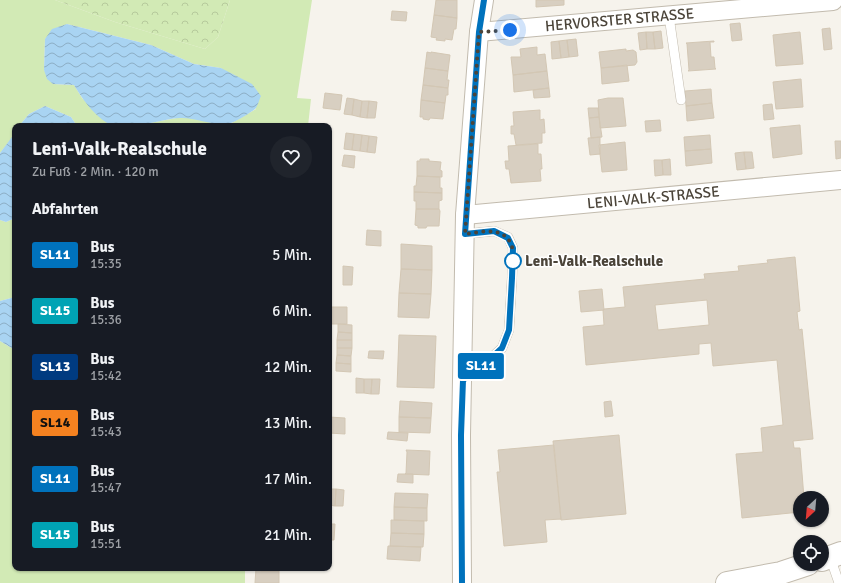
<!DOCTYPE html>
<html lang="de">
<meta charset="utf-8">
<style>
:root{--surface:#171b24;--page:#20242c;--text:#f1f3f6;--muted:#9ea1a6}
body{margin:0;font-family:Signika,sans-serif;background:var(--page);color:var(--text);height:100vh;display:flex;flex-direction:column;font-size:15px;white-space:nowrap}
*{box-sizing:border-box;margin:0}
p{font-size:13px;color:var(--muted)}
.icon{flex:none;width:22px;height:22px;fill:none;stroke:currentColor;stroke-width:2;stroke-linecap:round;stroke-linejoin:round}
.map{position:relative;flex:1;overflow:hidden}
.details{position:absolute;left:12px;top:123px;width:320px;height:448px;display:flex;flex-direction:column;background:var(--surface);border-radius:8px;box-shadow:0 1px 3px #0004}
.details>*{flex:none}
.badge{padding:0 8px;border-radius:3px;font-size:14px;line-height:26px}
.needle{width:26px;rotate:206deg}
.controls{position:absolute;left:793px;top:491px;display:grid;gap:8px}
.controls a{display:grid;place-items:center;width:36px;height:36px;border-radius:50%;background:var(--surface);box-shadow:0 1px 3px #0004;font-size:20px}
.you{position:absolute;width:20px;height:20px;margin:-10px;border:3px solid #fff;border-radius:50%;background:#1a73e8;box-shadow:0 0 0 6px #1a73e833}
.map>.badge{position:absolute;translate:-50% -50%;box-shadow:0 0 0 2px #fff}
h2{padding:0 20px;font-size:15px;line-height:36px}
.round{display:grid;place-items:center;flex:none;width:42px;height:42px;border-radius:21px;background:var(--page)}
.overview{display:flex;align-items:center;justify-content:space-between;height:68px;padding:0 20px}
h1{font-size:19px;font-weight:700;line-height:30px}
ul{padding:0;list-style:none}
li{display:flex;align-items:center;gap:12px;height:56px;padding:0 20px}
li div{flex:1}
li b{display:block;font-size:15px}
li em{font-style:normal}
li .badge{min-width:44px;font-weight:700;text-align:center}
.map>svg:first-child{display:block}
.green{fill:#d2eab5}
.forest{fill:url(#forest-crowns)}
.water{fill:url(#water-waves)}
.building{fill:#d8cfc1;stroke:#d3c7b4;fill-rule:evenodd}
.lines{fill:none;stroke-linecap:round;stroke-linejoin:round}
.service-casing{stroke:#c2bbae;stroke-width:10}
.minor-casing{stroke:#c2bbae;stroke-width:20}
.tertiary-casing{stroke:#c2bbae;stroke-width:24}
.service{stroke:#fff;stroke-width:9}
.minor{stroke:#fff;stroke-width:18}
.tertiary{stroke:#fff;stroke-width:22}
.line-casing{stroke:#fff;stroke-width:9}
.line{stroke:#0072bc;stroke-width:6}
.walk{stroke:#4b4439;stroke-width:4;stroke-dasharray:0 7.2}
.stop-dot{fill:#fff;stroke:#0072bc;stroke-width:2}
.labels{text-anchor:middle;stroke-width:3;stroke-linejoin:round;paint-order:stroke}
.street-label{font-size:15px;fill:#4b4439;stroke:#fff}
.stop-label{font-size:15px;font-weight:bold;fill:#4b4439;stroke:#fff;text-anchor:start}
</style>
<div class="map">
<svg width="841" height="583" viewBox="0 0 841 583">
<defs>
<pattern id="forest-crowns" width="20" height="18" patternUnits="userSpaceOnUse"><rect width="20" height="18" fill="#d2eab5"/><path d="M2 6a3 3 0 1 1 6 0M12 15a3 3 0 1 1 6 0" fill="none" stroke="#b6ca9c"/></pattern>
<pattern id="water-waves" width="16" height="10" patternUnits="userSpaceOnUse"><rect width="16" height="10" fill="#a9d4f2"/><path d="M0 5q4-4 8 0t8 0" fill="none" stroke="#8caec5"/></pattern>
</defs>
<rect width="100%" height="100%" fill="#f6f3ec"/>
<path class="green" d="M0,0h55l60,22 90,27 13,-12 12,-37h82l-15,98 14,1 -3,27h-175l49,-9 17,2 14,4 17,1 26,-15 -35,-41 -27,-4 -43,-19 -84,-21 -22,15 -1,31 9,14 21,1 8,13 32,28h9h-46l-6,-9 -26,-11 -16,8 -10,12h-4v7l-2,4 -13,16z
M15,218v79l-15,4v-81l6,2z
M0,341l15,9v218h230v15h-245z"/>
<path class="forest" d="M55,0h175l-12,37 -13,12 -90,-27z"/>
<path class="water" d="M67,24l84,21 43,19 27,4 31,16 9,12c-2,4 -3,10 -6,13 -5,4 -18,12 -24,14 -12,5 -36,-6 -51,-5 -19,1 -49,12 -66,8 -16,-5 -32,-27 -40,-41l-21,-1 -6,-5 -3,-9 1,-31 7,-10z
M45,106l26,11 6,9h-58l10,-12z
M15,133v85l-9,4 -6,-2v-67z
M15,297v53l-15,-9v-40z"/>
<path class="building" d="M436,0h21v18l-23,-3z
M536,0h28v5l-28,2z
M392,11l15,1 -1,9 -15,-1z
M434,15l23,3 -1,11h-2l-2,11 -7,-1v2l-9,-1 1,-2 -6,-1z
M740,23l2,17 -10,1 -2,-17z
M830,28l2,21 -8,1 -2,-21z
M661,31l2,17 -8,1 -2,-17z
M646,32l1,17 -7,1 -2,-17z
M646,32h7l2,17h-8z
M800,32l3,32 -27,2 -3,-31z
M576,39l2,17 -9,1 -2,-17z
M567,40l2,17 -8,1 -2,-17z
M559,41l2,17 -9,1 -1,-17z
M714,41v1h-4l1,15h3l1,11 1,1 -28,2 1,-1 -2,-26 -1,-1z
M537,47v8l8,-1 2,17 -34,4 -2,-18h10l-1,-8z
M626,49v2l7,-1 3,2 1,10 -2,3 -34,3 -2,-16z
M427,52l4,1v-1l19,3 -2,16 -23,-3z
M627,65l2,16 -27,3 -1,-16z
M425,68l23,3 -1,9h2l-1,8 -25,-3z
M547,71l2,17 -35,4 -1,-17z
M801,79l2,28 -27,2 -3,-27z
M423,85l25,3v7h-2l-1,8 -24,-3z
M549,88l1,9 -16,1 -1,-8z
M711,89l1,14 -26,3 -1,-15z
M325,93l17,2 -2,15 -17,-2z
M347,98l7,1 -2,16 -8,-1z
M608,98h15l3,28 -26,2 -2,-28z
M354,99l8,2 -2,16 -8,-2z
M421,100l24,3 -2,16 -13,-1 -1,2 -6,-1v-2h-3z
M362,101h7l-2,17 -7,-1z
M369,101l8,1 -2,16h-8z
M712,103l2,15 -27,3 -1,-15z
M772,104l2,15 -10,1 -1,-15z
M588,108h10l1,9 -10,1z
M540,110v10l4,-1 1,14h-3v10l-26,2 -2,-11h-3v-8h3l-1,-14z
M599,117l3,20 -11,1 -2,-20z
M660,120l1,11 -15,1 -1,-11z
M800,125l2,29 -29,4 -3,-30z
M346,133l8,1 -2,16 -8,-1z
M354,134l8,1 -2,16 -8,-1z
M362,135l7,1 -2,16 -7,-1z
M710,135l1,14 -26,2 -1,-14z
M369,136l8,1 -2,16 -8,-1z
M600,137v17l-10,1 -2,-17z
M835,141h6v17l-5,1z
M625,142l2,28 -25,2 -3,-27z
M538,144v10h3l1,15h-2l1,12 -30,2 -2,-14h-3l-1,-8h4l-1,-15z
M711,149l1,14 -26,3 -1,-15z
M744,152h8l2,16 -8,1z
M744,152l2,17 -9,1 -2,-17z
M344,155l11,1 -1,12 -12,-2z
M420,159h9v2l12,1 -1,8 2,1v6l-25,-1v-15h3z
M670,159l1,16h-8l-1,-15z
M654,160h8l1,15 -8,1z
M417,176l23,1v11h2v5l-28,-1v-6h2z
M414,192l28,1v7l-3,1v8h-23v-8h-2z
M416,209h23l1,2 -1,15h-12l-1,2h-8v-2l-3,-1z
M367,230l14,1v15l-15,-1z
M401,244l31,2v24l-31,-1z
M795,257l5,54 -3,1 2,18 3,-1 11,110 -20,2 1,7h6l4,50h-4v14l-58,6 -6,-64 27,-2 -2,-24 22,-3 -6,-65 -64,6 -2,-23 -12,1v10l-113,11 -3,-38 21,-2 -1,-15 1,-1 21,-2 -2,-20 82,-8 -1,-5 35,-3 -1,-5 30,-3 -1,-3zM707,300l2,25 -51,5 -3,-25z
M343,266l10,1 -1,18h-9z
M401,269l31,1 -1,24 -32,-1z
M602,289l2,21 -23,2 -2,-21z
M399,293l32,1 -2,24 -31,-1z
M329,307h18v17h-18z
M338,324l14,1v8l-14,-1z
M338,332l14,1v7h-15z
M399,335l37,1 -2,52 -37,-1z
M337,340h15v8h-15z
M337,348h15l-1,8 -14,-1z
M369,351h15l-1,8 -15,-1z
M337,355l14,1v8l-15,-1z
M336,363l15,1v8l-15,-1z
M356,378l8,1v14h-8z
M364,379h8l-1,15 -7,-1z
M372,379h8l-1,15h-8z
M400,401l32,2 -1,15 -32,-1z
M611,401l2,15 -8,1 -1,-15z
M329,417l16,1v16l-16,-1z
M399,417l32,1 -1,15 -31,-1z
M388,432l20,1 -1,8 -20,-2z
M619,435l7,79 -65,6 -8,-79z
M554,445l7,74 -16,1 2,22 -43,4 -7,-74h3l-2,-22z
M406,450l24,1 -1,24 -24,-1 1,-1 1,-21z
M398,474h15v9l-16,-1z
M329,489h7l-1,17 -6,-1z
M336,489l8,1 -1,16h-8z
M395,493l33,1 -1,14 -33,-1z
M394,507l33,1v13l-33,-1z
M391,520l33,1v13l-33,-1z
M329,524h6l-1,16h-5z
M391,533l33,1 -1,13 -33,-1z
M388,546l33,1 -1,14 -33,-2z
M256,568h5v3h18v12h-24z"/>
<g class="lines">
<g class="service-casing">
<path id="service" d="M669,16l12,84
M463,379l25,-18 14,-13 7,-18 3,-52 1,-30 -5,-11 -14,-6 -29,3
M830,557l9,26"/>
</g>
<g class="minor-casing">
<g id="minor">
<path id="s1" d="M479,32l354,-31"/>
<path id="s2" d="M465,215l376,-35"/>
<path d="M462,583l-1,-148 4,-220 14,-183 5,-32"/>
</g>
</g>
<g class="tertiary-casing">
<path id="tertiary" d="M822,560l19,-7
M727,583l54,-10 27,-9"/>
</g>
<use href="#service" class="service"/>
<use href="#minor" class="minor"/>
<use href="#tertiary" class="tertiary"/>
</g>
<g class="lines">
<g class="line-casing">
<path id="line" d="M462,583l-1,-148 2,-55 25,-19 14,-13 7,-18 3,-52 1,-30 -5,-10 -14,-7 -29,3 14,-202 5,-32"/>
</g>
<use href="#line" class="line"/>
<path class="walk" d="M510,30l-31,2 -14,202c17,-2 40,-9 47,13 2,5 1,11 0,16l1,-2"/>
</g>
<circle class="stop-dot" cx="513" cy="261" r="8"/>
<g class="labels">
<g class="street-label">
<text dy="5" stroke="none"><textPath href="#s1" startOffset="141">HERVORSTER STRASSE</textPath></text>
<text dy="5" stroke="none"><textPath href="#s2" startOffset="189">LENI-VALK-STRASSE</textPath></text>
</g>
<g class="stop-label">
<text x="525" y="266">Leni-Valk-Realschule</text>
</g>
</g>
</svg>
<div class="controls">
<a><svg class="needle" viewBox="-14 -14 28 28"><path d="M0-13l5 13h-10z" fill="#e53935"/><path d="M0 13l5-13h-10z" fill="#9ea1a6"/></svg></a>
<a><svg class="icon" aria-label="locate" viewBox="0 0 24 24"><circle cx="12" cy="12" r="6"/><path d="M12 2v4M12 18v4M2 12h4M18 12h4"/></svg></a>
</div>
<div class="you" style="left:510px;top:30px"></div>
<b class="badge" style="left:481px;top:366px;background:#0072bc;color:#fff">SL11</b>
<section class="details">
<div class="overview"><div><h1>Leni-Valk-Realschule</h1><p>Zu Fuß · 2 Min. · 120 m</p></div><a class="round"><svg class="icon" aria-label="heart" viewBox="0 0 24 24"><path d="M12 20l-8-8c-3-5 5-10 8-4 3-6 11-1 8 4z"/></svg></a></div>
<h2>Abfahrten</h2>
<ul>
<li><span class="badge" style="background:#0072bc;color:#fff">SL11</span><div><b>Bus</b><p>15:35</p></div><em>5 Min.</em></li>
<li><span class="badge" style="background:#00a3b4;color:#fff">SL15</span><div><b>Bus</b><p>15:36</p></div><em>6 Min.</em></li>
<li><span class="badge" style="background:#003b80;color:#fff">SL13</span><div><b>Bus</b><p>15:42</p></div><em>12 Min.</em></li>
<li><span class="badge" style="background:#f58220;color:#111">SL14</span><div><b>Bus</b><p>15:43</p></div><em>13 Min.</em></li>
<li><span class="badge" style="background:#0072bc;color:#fff">SL11</span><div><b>Bus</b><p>15:47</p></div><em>17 Min.</em></li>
<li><span class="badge" style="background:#00a3b4;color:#fff">SL15</span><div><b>Bus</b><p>15:51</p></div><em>21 Min.</em></li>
</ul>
</section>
</div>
